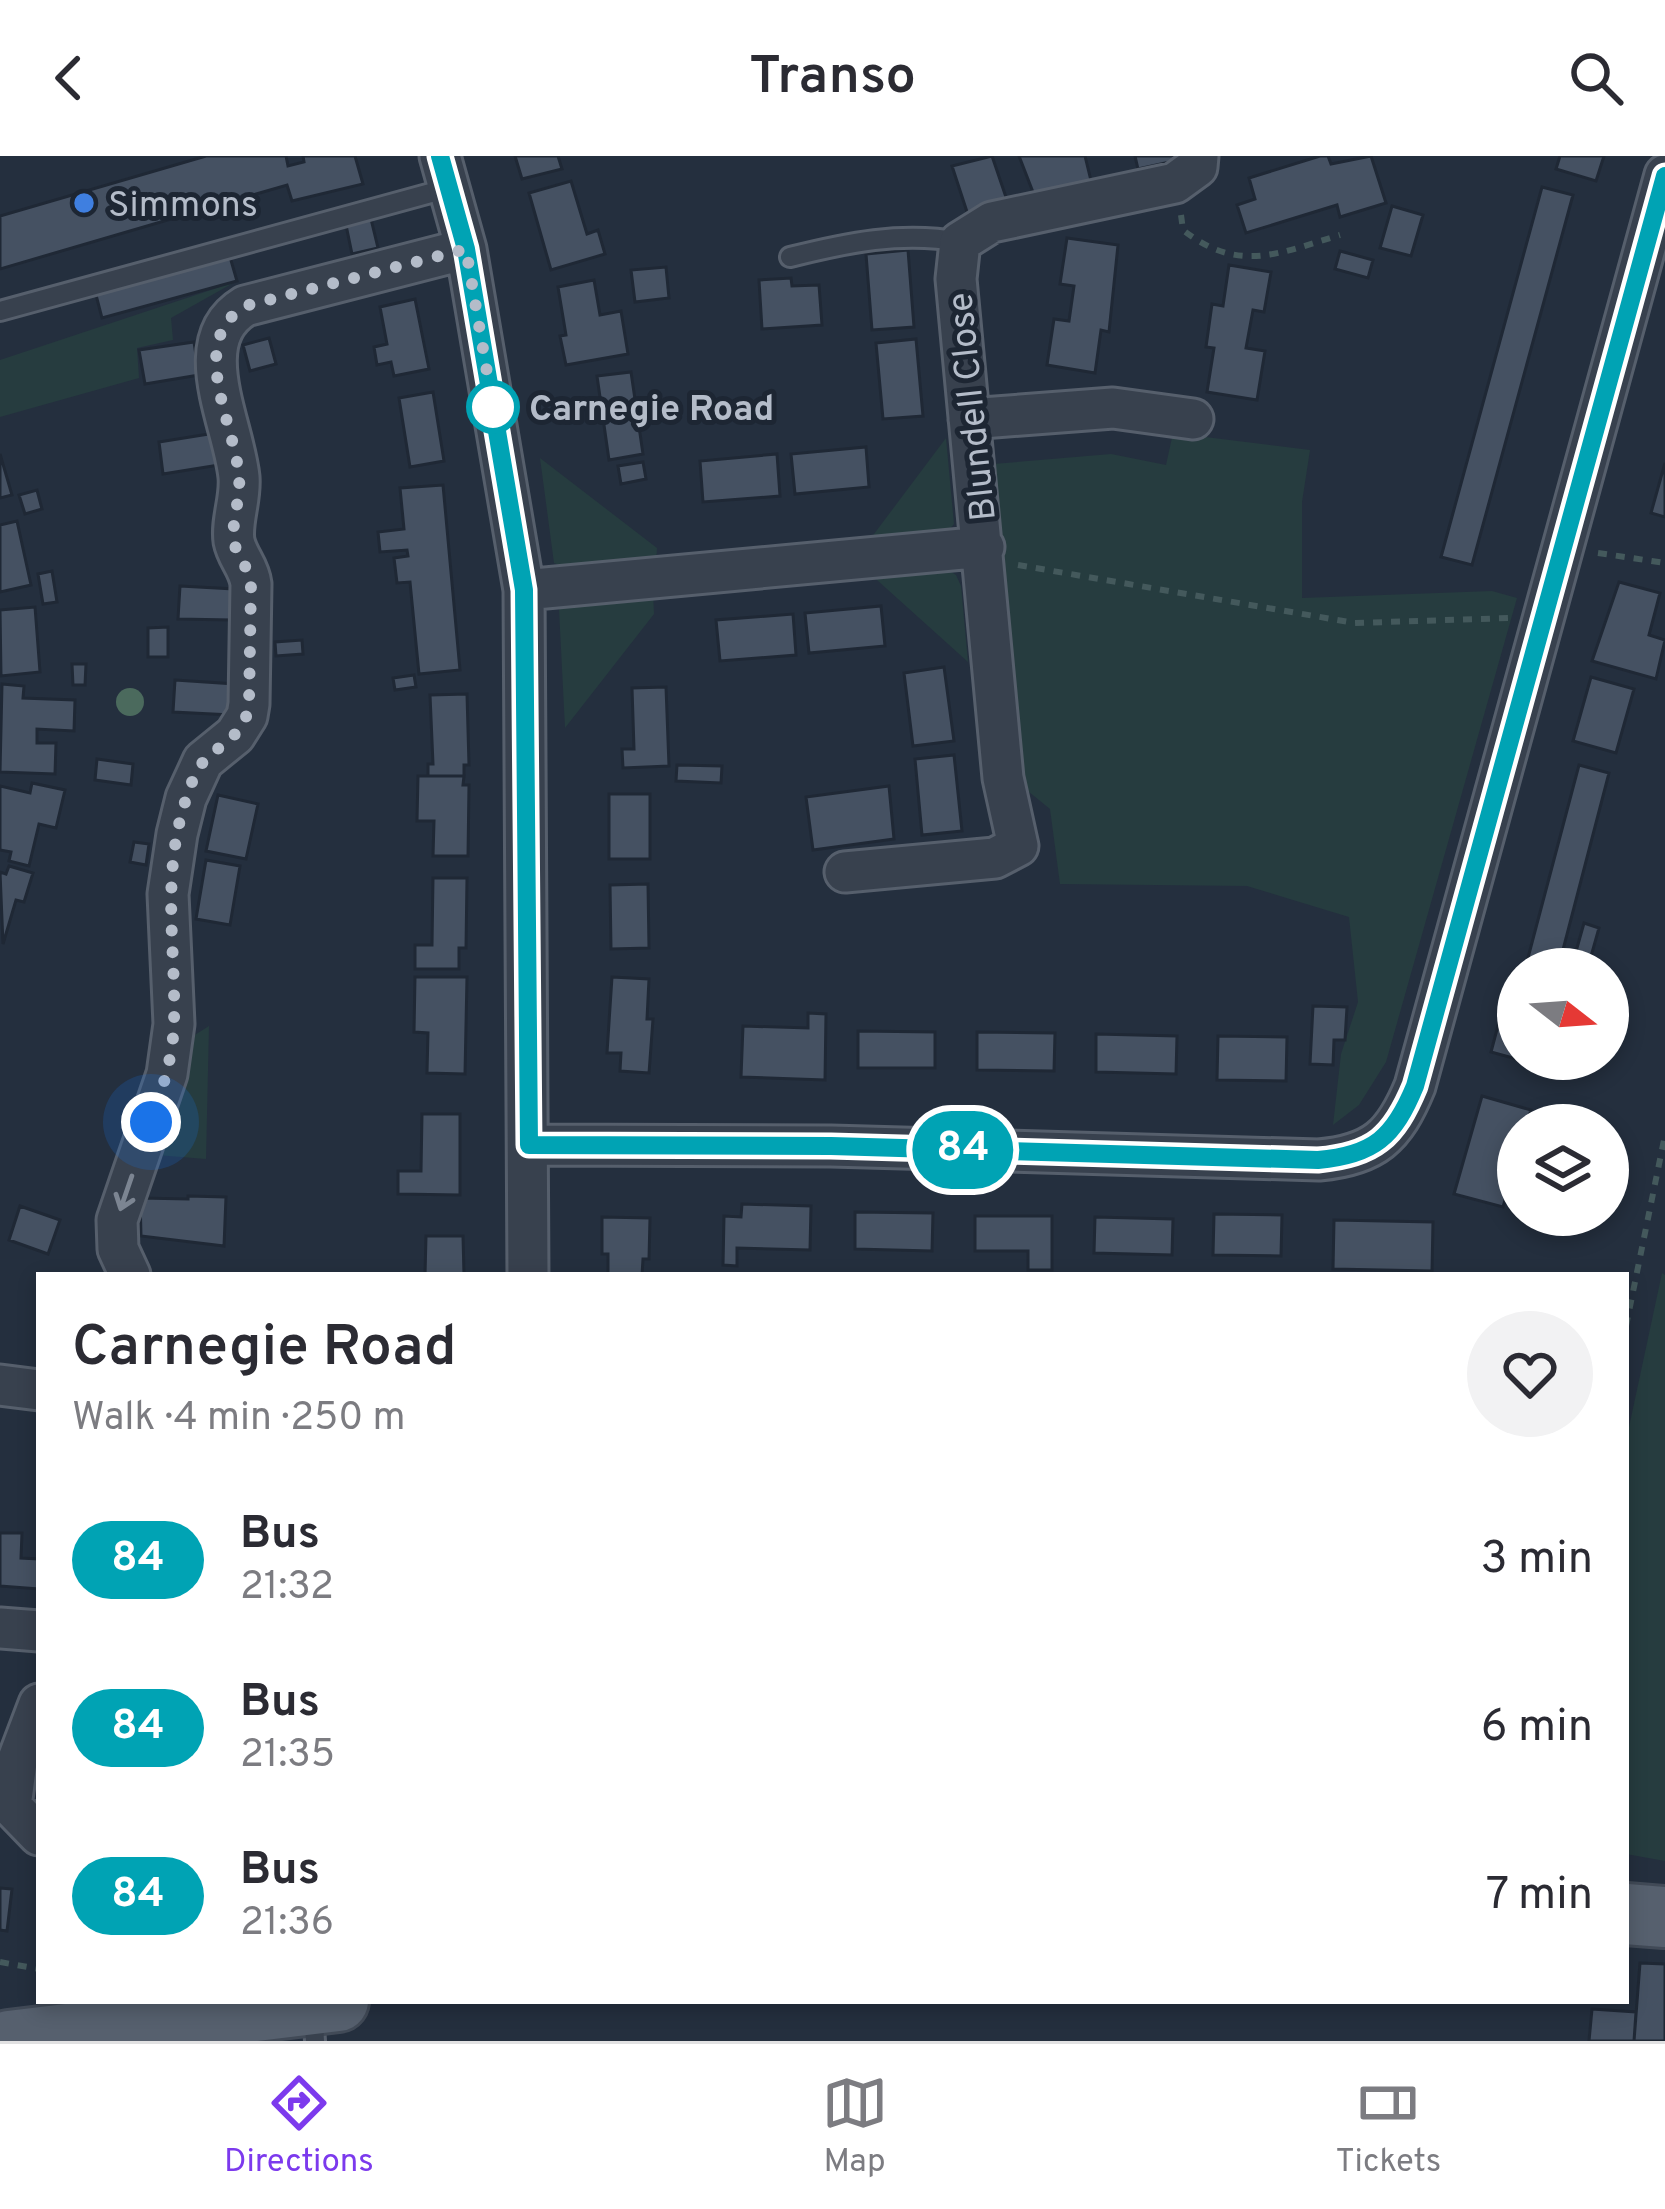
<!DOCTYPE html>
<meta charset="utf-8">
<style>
:root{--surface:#fff;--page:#f2f2f3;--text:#2b2b33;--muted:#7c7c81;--line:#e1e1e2;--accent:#7c3aed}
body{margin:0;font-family:Overpass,sans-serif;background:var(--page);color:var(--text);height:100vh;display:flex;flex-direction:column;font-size:45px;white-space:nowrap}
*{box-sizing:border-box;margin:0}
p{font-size:39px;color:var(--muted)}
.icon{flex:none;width:66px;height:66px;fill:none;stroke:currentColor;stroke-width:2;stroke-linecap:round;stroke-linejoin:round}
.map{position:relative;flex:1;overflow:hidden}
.sheet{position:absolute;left:36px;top:1116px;width:1593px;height:732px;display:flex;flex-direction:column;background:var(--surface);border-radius:0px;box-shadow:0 6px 18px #0003}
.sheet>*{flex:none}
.badge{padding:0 24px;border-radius:39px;font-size:42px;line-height:78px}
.needle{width:78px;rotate:107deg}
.buttons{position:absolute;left:1497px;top:792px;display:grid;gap:24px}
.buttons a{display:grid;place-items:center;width:132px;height:132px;border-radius:50%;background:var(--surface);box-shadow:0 6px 18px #0003;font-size:60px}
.you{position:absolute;width:60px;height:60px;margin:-30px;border:9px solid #fff;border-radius:50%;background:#1a73e8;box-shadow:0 0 0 18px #1a73e833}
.map>.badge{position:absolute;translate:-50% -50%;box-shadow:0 0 0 6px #fff}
.round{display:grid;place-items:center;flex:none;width:126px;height:126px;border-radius:63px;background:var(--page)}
.headline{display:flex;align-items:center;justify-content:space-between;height:204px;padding:0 36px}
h1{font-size:57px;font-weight:600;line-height:90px}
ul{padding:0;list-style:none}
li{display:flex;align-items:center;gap:36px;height:168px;padding:0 36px}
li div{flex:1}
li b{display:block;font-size:45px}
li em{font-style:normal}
li .badge{min-width:132px;font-weight:700;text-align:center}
header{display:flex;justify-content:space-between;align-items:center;height:156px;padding:0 36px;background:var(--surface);font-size:54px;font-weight:600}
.tab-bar{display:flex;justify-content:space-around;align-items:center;height:168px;border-top:3px solid var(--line);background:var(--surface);font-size:33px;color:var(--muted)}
.tab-bar a{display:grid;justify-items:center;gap:6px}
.tab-bar .current{color:var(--accent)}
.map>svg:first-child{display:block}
.green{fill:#263c3f}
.building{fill:#455162;stroke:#1f2835;stroke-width:3}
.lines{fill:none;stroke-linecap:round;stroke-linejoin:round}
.lane-casing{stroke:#565f6c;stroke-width:24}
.street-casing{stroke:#565f6c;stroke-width:45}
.primary-casing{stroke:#414a57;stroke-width:66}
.path{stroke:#44595c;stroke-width:6;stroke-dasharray:9 9;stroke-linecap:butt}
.lane{stroke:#38414e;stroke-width:18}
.street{stroke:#38414e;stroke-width:39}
.primary{stroke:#56606e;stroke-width:60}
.tree{fill:#4b6a5d}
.oneway{stroke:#7c8592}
.line-casing{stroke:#fff;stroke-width:27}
.line{stroke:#00a3b4;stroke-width:18}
.walk{stroke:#b4bcc9;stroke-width:12;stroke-dasharray:0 21.6}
.shop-dot{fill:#3f7fe0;stroke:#1d2633;stroke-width:4.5}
.stop-dot{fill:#fff;stroke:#00a3b4;stroke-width:6}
.labels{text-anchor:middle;stroke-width:10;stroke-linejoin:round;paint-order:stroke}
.poi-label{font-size:36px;fill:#b4bcc9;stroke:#1d2633;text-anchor:start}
.stop-label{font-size:36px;font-weight:bold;fill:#b4bcc9;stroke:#1d2633;text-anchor:start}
.street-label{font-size:36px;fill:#b4bcc9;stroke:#1d2633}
</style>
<header><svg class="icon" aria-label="back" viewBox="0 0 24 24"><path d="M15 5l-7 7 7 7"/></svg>Transo<svg class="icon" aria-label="search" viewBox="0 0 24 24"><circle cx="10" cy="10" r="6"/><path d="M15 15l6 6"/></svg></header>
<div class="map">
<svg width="1665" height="1885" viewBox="0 0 1665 1885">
<rect width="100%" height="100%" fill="#242f3e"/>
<path class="green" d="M235,126l-64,36 2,22 -36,8 2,30 -139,39v-57z
M1173,277l137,17 -8,52v96l190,-7 25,7 -131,464 -27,43 -26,20 8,-71 17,-52 -9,-85 -102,-31 -187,-2 -10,-75 -32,-26 -25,-319 118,-10 55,11z
M946,282l8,86 -8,9 -81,13z
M540,302l117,90 -1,17 -86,4 -16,-6z
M945,412l11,7 5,11 7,76 -101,-91z
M653,436l1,22 -89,114 -6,-119 7,-7z
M209,870l-3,133 -50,-4 23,-110z
M1662,1117l3,2v586l-39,-7v-413z"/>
<path class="building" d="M206,0h80l2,10 16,-4 -1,-6h52l8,28 -71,17 -5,-16 -287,84v-53z
M515,0h43l4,13 -40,10z
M992,0l17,50 -39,15 -18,-55z
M1019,0h66l8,33 -55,16z
M1135,0h53v2l-50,11z
M1320,0h8l3,8 40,-8 15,47 -46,14 -3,-12 -91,28 -9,-28 18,-6 -6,-21z
M1560,0h44l-8,25 -40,-12z
M571,25l16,53 11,-4 7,24 -54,16 -22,-77z
M1542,31l31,8 -101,370 -31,-8z
M1392,50l31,9 -12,41 -31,-8z
M371,63l7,29 -26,6 -6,-29z
M1067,82l51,7 -9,87 -8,-2 -6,43 -48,-8 7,-46 15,2 5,-35 -14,-2z
M228,94l9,31 -135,37 -8,-31z
M908,94l6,77 -42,3 -6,-76z
M1340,95l33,9 -5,18 -33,-9z
M1229,109l42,7 -7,40 -11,-2 -7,38 19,3 -8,49 -50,-8 7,-44 -8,-1 6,-43 11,2z
M666,111l3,31 -34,4 -4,-32z
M791,122l1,8 27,-1 3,40 -60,4 -3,-49z
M594,124l6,35 21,-4 7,43 -62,11 -6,-29 6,-1 -8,-48z
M415,143l14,70 -35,7 -3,-14 -14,3 -3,-18 13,-3 -7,-37z
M269,182l7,26 -26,7 -7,-26z
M916,183l7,77 -40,3 -7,-76z
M194,186l5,33 -54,9 -6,-34z
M631,216l12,82 -34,6 -12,-84z
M433,236l11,69 -34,6 -11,-69z
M215,277l4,32 -56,9 -4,-32z
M866,291l3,40 -74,7 -4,-40z
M0,298l12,41 -12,3z
M777,298l3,42 -77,6 -3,-41z
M643,306l3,17 -25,5 -3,-18z
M1665,307v54l-14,-4z
M443,329l17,185 -41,4 -9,-92 -13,1 -3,-25 14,-2 -1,-6 -27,2 -2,-20 26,-3 -4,-41z
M37,334l5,19 -17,5 -6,-19z
M17,365l14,64 -31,7v-67z
M52,415l5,31 -14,2 -5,-30z
M1619,426l41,11 -11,42 16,5 -9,39 -64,-18z
M180,430l54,3 -2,31 -54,-1z
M881,450l4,40 -76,7 -4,-40z
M35,451l5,65 -39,4 -1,-66z
M793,458l3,41 -76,6 -4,-41z
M168,471v30h-20v-29z
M302,484l1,14 -27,2 -1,-14z
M72,508h14l-1,21h-12z
M944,511l10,74 -41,5 -9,-73z
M414,519l2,12 -21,3 -2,-12z
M1591,521l43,12 -18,64 -43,-12z
M175,524l60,4 -3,31 -59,-3z
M2,528l22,2 -1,12 52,2 -1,31 -37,-2v14h19l-1,31 -55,-2z
M666,531l3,79 -46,2 -1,-19h12l-2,-61z
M467,538l2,71h-5v11h-36v-12h5l-3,-69z
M954,599l8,76 -40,4 -7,-76z
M97,603l36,5 -2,21 -36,-5z
M677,609l45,1 -1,17 -45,-2z
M1579,609l30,8 -51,196h-33z
M418,620h46l-1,9h6l-1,71h-35l1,-35h-17z
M32,627l33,7 -9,38 -17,-4 -10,42 -20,-5 2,-9 -11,-2v-64l30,7z
M889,630l5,53 -81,11 -7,-53z
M609,638h41v65h-41z
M218,639l40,9 -12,55 -40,-8z
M134,686l15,2 -3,21 -16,-3z
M206,704l34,6 -10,59 -34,-6z
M9,710l24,7 -9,29 -8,-2 -13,44 -3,-72 6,2z
M433,722h34l-1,70h-7v21h-44v-24h17z
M648,728l1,64 -38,1 -1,-64z
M1584,767l15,5 -9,32 -15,-5z
M1512,817l6,2v84h14l-1,4 -40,-11z
M415,821h52l-2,97 -38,-1 1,-40 -14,-1z
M612,821l37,2 -2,40h6l-4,54 -29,-2 1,-18h-14z
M1313,850l34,1 -2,33h-11l-1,25 -23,-1z
M808,857l18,1 -1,66 -84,-3 2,-51 65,2z
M858,875l77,1v36h-77z
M977,876l78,1 -1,38 -77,-1z
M1096,878l81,2 -1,38 -80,-2z
M1218,880l69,1 -1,44 -69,-1z
M1482,940l49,14 -5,15h-8v30l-15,52 -49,-13z
M422,958h38v81l-62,-1v-23h23z
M188,1040l38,1 -2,49 -83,-10 -1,-38 48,1z
M742,1048l69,2 -1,44 -73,-2v18l-14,-1 1,-49 17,1z
M20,1050l40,14 -12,34 -39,-14z
M855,1056l78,1 -1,38 -77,-2z
M1214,1058l68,1 -1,41 -68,-1z
M975,1060h77v54h-24v-19h-53z
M602,1061l48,1 -1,41h-6l-1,16h-34v-21h-6z
M1095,1061l78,2 -1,36 -78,-2z
M1334,1064l99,2 -1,49 -99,-2z
M426,1080h37l1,39h-39z
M0,1377h22l-1,25 18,1v30l-39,-3z
M0,1732l12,1 -5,42 -7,-1z
M1640,1807l25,1v77h-31z
M1592,1853l44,3 -2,29h-45z"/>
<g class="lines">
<g class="lane-casing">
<path id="lane" d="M790,101c56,-14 112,-26 170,-15
M0,155l449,-123
M313,1854l2,31"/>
</g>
<g class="street-casing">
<path id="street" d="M440,0l26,93 58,341 4,685
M969,263l144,-11 80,11
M524,434l460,-43
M845,716l150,-14 23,-12 -15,-68 -47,-499 4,-37 32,-20 183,-39 22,-16 1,-11
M529,989l302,1 488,14c55,-5 75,-23 96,-74l250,-911
M130,1119l-12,-26 -1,-29 50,-146 7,-50 -6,-130 9,-60 9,-36 17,-37 32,-26 12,-19 2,-12 2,-120c-2,-17 -14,-27 -17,-43 -3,-20 7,-42 5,-64 -5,-53 -52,-136 6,-171l221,-57
M0,1229l39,5
M0,1472l39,3
M11,1650l6,-44 22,-58
M11,1650l28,29"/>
</g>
<g class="primary-casing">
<path id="primary" d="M1626,1758l39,3
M9,1885l329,-40"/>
</g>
<path class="path" d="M1181,59l2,15c56,44 96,23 157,5
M1598,397l67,10
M1018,409l337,58 155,-5
M1626,1170l39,-191
M0,1806l39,7"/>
<use href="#lane" class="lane"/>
<use href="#street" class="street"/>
<use href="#primary" class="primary"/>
</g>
<circle class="tree" cx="130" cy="546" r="14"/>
<defs><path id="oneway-shaft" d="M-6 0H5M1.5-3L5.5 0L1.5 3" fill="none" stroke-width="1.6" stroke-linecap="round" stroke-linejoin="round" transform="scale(3)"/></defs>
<use class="oneway" href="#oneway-shaft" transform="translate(126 1037) rotate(109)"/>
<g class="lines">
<g class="line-casing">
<path id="line" d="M440,0l26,93 58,341 5,555 302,1 487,14c56,-5 76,-23 97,-74l250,-910"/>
</g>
<use href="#line" class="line"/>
<path class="walk" d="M151,966c11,-32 22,-64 23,-99 2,-78 -13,-144 11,-221 4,-13 11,-33 20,-42 19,-19 40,-25 44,-56l2,-120c-2,-17 -14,-27 -17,-42 -3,-21 7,-43 5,-65 -4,-54 -53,-135 6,-171l221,-57 29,170 -2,-12"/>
</g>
<circle class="shop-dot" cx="84" cy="47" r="12"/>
<circle class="stop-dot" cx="493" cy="251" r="24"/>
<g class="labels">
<g class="poi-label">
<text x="108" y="60">Simmons</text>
</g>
<g class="stop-label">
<text x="529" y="264">Carnegie Road</text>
</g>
<g class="street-label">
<text transform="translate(970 251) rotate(-96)" y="13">Blundell Close</text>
</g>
</g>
</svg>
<div class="buttons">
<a><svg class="needle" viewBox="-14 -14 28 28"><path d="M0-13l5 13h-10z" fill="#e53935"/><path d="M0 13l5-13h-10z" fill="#7c7c81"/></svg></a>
<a><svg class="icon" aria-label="layers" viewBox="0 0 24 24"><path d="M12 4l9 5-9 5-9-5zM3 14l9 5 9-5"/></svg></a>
</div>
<div class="you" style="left:151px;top:966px"></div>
<b class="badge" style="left:963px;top:994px;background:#00a3b4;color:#fff">84</b>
<section class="sheet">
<div class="headline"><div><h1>Carnegie Road</h1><p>Walk · 4 min · 250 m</p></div><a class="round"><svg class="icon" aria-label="heart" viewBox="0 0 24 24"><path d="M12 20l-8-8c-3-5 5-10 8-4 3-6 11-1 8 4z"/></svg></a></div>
<ul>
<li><span class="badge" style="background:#00a3b4;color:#fff">84</span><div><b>Bus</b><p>21:32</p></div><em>3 min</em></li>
<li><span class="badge" style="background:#00a3b4;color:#fff">84</span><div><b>Bus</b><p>21:35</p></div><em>6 min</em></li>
<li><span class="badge" style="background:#00a3b4;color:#fff">84</span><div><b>Bus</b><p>21:36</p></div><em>7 min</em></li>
</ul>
</section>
</div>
<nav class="tab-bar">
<a class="current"><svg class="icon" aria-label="directions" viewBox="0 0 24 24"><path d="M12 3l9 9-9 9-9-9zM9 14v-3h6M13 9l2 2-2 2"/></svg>Directions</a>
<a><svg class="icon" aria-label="map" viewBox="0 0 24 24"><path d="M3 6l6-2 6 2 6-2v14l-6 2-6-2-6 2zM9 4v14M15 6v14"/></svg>Map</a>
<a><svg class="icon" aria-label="tickets" viewBox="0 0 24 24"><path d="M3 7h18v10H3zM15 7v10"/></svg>Tickets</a>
</nav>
